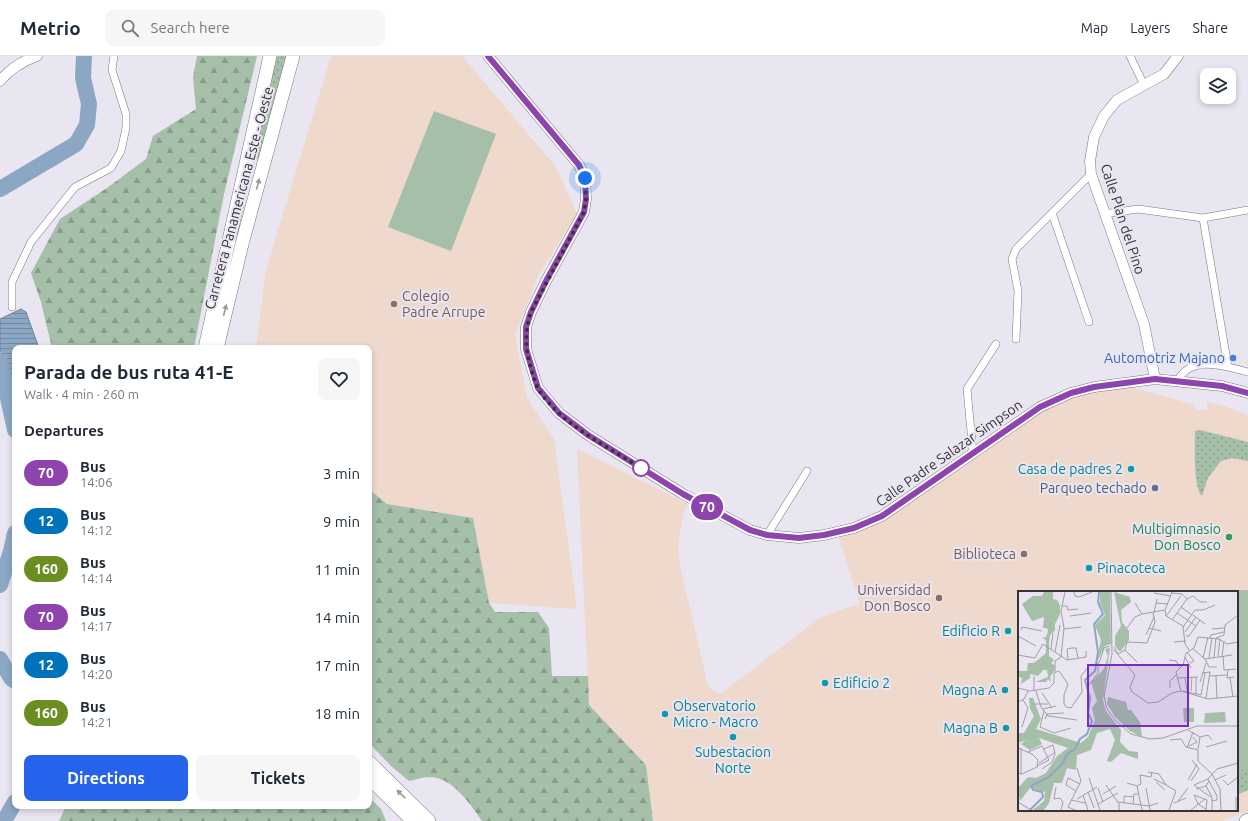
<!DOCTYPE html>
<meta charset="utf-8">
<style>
:root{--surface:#fff;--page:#f6f6f7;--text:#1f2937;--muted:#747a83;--line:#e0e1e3;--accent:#2563eb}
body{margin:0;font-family:Ubuntu,sans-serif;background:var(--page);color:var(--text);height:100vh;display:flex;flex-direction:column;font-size:15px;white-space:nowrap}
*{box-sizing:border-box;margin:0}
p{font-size:13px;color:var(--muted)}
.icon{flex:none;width:22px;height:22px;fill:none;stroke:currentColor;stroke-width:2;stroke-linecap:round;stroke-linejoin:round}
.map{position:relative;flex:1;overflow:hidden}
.drawer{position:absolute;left:12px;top:289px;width:360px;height:464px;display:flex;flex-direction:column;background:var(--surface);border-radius:8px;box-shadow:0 2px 6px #0003}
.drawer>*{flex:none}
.badge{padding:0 8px;border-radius:13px;font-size:14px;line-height:26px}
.tools{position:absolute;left:1200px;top:12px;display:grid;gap:8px}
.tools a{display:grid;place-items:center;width:36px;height:36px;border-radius:8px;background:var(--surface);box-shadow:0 2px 6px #0003;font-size:20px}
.you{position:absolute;width:20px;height:20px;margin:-10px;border:3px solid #fff;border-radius:50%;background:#1a73e8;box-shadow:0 0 0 6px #1a73e833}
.map>.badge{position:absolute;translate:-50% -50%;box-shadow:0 0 0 2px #fff}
h2{padding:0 12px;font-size:15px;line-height:36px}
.round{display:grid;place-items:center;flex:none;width:42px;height:42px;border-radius:8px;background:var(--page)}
.summary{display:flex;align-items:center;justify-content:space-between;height:68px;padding:0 12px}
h1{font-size:19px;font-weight:600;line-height:30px}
.primary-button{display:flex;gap:8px;margin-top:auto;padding:8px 12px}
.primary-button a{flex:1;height:46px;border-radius:8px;background:var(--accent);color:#fff;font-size:16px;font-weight:600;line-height:46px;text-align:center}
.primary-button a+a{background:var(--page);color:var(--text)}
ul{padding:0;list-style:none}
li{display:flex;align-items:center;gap:12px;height:48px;padding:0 12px}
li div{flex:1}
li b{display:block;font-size:15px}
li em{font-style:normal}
li .badge{min-width:44px;font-weight:700;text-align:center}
header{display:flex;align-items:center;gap:24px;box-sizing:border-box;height:56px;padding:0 20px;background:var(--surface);border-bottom:1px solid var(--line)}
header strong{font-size:19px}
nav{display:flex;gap:22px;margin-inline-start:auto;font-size:14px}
.search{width:280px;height:36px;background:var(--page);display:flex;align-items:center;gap:10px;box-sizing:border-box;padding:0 14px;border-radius:8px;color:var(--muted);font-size:15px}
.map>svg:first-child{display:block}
.education{fill:#eed9cc;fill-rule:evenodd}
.grass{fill:url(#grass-dots)}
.forest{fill:url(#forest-firs)}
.garden{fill:#a5bfa9}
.water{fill:url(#water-rules);stroke:#72849a}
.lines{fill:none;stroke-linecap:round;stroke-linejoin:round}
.river{stroke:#8ca7c4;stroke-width:16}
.street-casing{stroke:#7a7681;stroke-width:8}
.secondary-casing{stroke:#7a7681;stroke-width:11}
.highway-casing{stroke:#7a7681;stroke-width:14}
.street{stroke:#fff;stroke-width:7}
.secondary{stroke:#fff;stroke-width:10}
.highway{stroke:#fff;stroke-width:13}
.oneway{fill:#9a999c}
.line-casing{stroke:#fff;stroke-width:9}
.line{stroke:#8e44ad;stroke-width:6}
.walk{stroke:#353338;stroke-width:4;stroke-dasharray:0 7.2}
.education-dot{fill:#8d6e63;stroke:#e9e5f1;stroke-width:1.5}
.shop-dot{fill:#3f7fe0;stroke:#e9e5f1;stroke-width:1.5}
.stop-dot{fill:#fff;stroke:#8e44ad;stroke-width:2}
.culture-dot{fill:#0f9aa8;stroke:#e9e5f1;stroke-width:1.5}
.service-dot{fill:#5c6f8a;stroke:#e9e5f1;stroke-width:1.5}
.leisure-dot{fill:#2e9e5b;stroke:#e9e5f1;stroke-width:1.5}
.labels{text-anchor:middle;stroke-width:4;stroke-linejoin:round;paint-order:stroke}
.street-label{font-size:14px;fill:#353338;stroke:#e9e5f1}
.education-label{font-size:14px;fill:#785e54;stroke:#e9e5f1;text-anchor:end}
.shop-label{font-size:14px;fill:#366cbe;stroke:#e9e5f1;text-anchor:end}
.culture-label{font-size:14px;fill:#0d838f;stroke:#e9e5f1;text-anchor:end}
.service-label{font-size:14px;fill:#4e5e75;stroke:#e9e5f1;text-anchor:end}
.leisure-label{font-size:14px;fill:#27864d;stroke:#e9e5f1;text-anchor:end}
.inset-river{fill:none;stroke:#8ca7c4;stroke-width:2}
.inset-road{fill:none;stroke:#a19ea7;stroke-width:1}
.view{fill:#7b2cbf;fill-opacity:0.15;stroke:#7b2cbf;stroke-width:2}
.inset-edge{fill:none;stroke:#353338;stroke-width:2}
</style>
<header>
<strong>Metrio</strong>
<div class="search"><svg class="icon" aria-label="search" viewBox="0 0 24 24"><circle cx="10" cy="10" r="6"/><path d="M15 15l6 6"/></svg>Search here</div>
<nav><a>Map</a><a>Layers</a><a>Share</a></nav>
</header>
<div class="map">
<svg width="1248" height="765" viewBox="0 0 1248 765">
<defs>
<pattern id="grass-dots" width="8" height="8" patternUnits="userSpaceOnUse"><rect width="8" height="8" fill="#a5bfa9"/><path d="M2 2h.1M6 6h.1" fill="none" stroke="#879c8b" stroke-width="1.8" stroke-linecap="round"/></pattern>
<pattern id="forest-firs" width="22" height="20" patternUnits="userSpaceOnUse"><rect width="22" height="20" fill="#a5bfa9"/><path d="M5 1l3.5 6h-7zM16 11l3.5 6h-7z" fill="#879c8b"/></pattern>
<pattern id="water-rules" width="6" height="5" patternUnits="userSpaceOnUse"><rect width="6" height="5" fill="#8ca7c4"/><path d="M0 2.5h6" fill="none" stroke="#7389a0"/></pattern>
</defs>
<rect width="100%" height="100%" fill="#e9e5f1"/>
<path class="education" d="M331,0h131l94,111 21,47 -38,60 -24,61 12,63 27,41 23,170 -88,-6 -16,-85 -86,-14 -18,-15v-141h-113l10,-78z
M1127,330l68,19v5h12v-8l20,5 21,8v396l-26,10h-569l-7,-56 -57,-60 -12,-256 111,55 -5,10 -3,20 -2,14 2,18 28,120 9,7h5l96,-74 19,-8 23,-7 -21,-66 120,-69 86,-61 42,-15zM1019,536h218v218h-218z"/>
<path class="grass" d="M273,0h14l-28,103 -5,1 -2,-2z
M1200,374l48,12v19l-16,-3 -11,3 -13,17 -6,18c-9,-8 -7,-52 -7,-65z
M1237,714h11v20l-11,5z"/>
<path class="forest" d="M197,0h60l-33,138 -30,154h-142l-11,-46 -10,-29 29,-54 47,-31 39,-29 7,-23 43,-27 -3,-32z
M369,433l18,15 86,14 16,85 6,9h43l11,16 3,48h36l1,29 57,60 7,56h-171c-12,-17 -30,-45 -54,-44 -6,0 -13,3 -19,4l-18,-15 -22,-23z
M369,741l12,12 5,12h-327l7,-15h303z"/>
<path class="garden" d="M434,55l62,23 -45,117 -63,-24z
M1248,534v180h-11v-178h-50z"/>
<path class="water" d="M21,253l5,3 13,36h-24v49h-2l-2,-15 -11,-33v-30z"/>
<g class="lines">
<path class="river" d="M0,133l76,-45 11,-19 2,-21 -6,-26 1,-22
M0,305l15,69
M0,529l11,-34 4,-18
M0,603l11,19 4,3
M4,765l11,-19"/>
<g class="street-casing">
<path id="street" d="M1130,0l14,29
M1052,157l37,109
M1104,158l34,-5 65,9 45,-8
M1203,162l25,149
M12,251v-25l19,-40 44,-55 36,-19 10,-17 5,-23v-14l-14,-44 2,-14
M1016,283l2,-48 -6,-32 4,-10 75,-75
M1177,326c13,-28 48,-16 71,-10
M973,397l-6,-64 29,-45
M767,479l40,-64"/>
</g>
<g class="secondary-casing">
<path id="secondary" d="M488,0l91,109 6,13 1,21 -2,13 -38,69 -15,31 -5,15v22l12,39 21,25 29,22 95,59 67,36 17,5 32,3 25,-3 30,-7 28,-12 158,-109 31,-14 23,-6 61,-8 67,7 26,7
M0,25c10,-12 22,-20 37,-25
M1155,323l-11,-55 -53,-150 -1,-13 4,-24 10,-21 13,-16 47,-26 14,-18"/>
</g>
<g class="highway-casing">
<path id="highway" d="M205,292l65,-292
M217,292l25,-104 51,-188
M369,706l60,59
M369,722l44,43
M1246,765l2,-1"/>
</g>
<use href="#street" class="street"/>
<use href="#secondary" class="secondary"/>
<use href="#highway" class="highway"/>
</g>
<defs><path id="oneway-solid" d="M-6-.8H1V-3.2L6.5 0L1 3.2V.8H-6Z"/></defs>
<g class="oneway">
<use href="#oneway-solid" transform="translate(258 128) rotate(-75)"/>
<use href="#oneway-solid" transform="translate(225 254) rotate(-76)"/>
<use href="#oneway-solid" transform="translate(401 738) rotate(-136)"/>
</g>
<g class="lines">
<g class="line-casing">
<path id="line" d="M488,0l91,109 6,13 1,21 -2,13 -38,69 -15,31 -5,15v22l12,39 21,25 29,22 95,59 67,36 17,5 32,3 25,-3 30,-7 28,-12 158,-109 31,-14 23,-6 61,-8 67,7 26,7"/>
</g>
<use href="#line" class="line"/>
<path class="walk" d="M585,122l1,21 -2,13 -53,100c-6,19 -6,34 -1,53 3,11 6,22 13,31 25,32 65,51 98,72"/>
</g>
<g class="education-dot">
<circle cx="394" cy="248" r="4"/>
<circle cx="1024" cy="498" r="4"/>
<circle cx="939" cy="542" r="4"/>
</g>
<circle class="shop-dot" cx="1233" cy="302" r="4"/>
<circle class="stop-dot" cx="641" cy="412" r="8"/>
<g class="culture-dot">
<circle cx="1131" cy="413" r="4"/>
<circle cx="1089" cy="512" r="4"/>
<circle cx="1008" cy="575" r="4"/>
<circle cx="825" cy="627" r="4"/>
<circle cx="1005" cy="634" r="4"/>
<circle cx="665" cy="658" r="4"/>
<circle cx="1006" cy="672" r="4"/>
<circle cx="733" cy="681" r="4"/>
</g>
<circle class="service-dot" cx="1155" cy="432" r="4"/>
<circle class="leisure-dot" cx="1229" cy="481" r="4"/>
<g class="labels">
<g class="street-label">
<text transform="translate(239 142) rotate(-75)" y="5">Carretera Panamericana Este - Oeste</text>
<text transform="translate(1123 163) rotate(72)" y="5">Calle Plan del Pino</text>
<text transform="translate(949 397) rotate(-35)" y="5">Calle Padre Salazar Simpson</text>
</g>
<g class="education-label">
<text x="402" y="245" text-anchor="start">Colegio<tspan x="402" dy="16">Padre Arrupe</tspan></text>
<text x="1016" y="503">Biblioteca</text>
<text x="931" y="539">Universidad<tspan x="931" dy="16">Don Bosco</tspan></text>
</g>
<g class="shop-label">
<text x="1225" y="307">Automotriz Majano</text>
</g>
<g class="culture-label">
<text x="1123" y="418">Casa de padres 2</text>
<text x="1097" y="517" text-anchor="start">Pinacoteca</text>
<text x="1000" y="580">Edificio R</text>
<text x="833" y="632" text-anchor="start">Edificio 2</text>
<text x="997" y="639">Magna A</text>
<text x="673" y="655" text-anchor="start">Observatorio<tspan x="673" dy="16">Micro - Macro</tspan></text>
<text x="998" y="677">Magna B</text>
<text x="733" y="701" text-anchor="middle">Subestacion<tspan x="733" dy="16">Norte</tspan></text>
</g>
<g class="service-label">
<text x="1147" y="437">Parqueo techado</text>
</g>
<g class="leisure-label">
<text x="1221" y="478">Multigimnasio<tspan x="1221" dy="16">Don Bosco</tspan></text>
</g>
</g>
<g transform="translate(1018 535)">
<rect width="220" height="220" fill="#e9e5f1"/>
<path d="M82,1h10l1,52 -6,2 -9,17 5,-23 -6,-15 10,-10 -5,-12zM96,1l16,5 1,5 -10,8 1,12 7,9v9l-9,12 -5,-6v-10l6,-10z" fill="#a5bfa9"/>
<path d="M26,1h9v7l4,1 3,5v9l-5,10v6l-5,5 -1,9v12l5,4 -3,3 4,3 -1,5 -4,6 1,5 -3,-3 -2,3h-11l13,-5 -1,-7h-4l-5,6 -8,-2v4l-9,6 1,-6 -4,-2v-5h9l1,-8h6l12,-10v-13l-4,-2 4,-1 2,-6 -1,-3h-4l1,-11 -12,4 -10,-17 11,-8h9zM92,57l-7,52 3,11 15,19 -1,12 9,9 9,1v7l-17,-6 -10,9 -4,-1 8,-21 -5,-11 -13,4 -6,17 -14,5 -1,15 -9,-2 -5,15h-8l-5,20 -5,7h-11l11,-9 1,-9 -15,-4 -10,13 -2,-13 10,-11 8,1 10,-5 11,-17 11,-8 -29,-10 -9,4 -4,-2 -8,3v-10h6l10,-17 -4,-7 -1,-11h4l8,21 -5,10 45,14 7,-6 7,-17 -3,-12 5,-7 -6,-19 13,-13 4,-13 -3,-7zM90,106l18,5 2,8h3l9,12 2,15 -12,-6 -15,-14 -8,-13z" fill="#a5bfa9"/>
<path d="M165,117h11v14h-10zM207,121l1,10 -22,1 1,-10zM21,147l3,6 -12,6 -9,-6 5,-4 4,2z" fill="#a5bfa9"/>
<path class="inset-river" d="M12,219l13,-13 -1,-5 -9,-2 -2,-4 18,-9 14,-14 4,-9 8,-5 5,-10 7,-5 5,-13 -4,-8 2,-15 -5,-18 10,-9 3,-19 -4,-28 9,-10 -5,-12 1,-10"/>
<path class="inset-road" d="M56,1l1,4 4,1 13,-5M93,1l1,62 -8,42 3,13 9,12 15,13 19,5 13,-1 34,-12h41M154,1l-7,18 1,6 17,10 2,18 4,6M136,2l17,3M154,2l10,1 5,5M117,12l7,11 23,-4M138,12l12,1M44,15h5l1,4 10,-1M163,16l11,8M136,22l3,-14M159,22l19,13M175,24l12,9M52,25l21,-3M148,25l15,-20M154,29l15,-21 6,-3 7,6h7M165,36l12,-17h8l12,-5M109,37l8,-11 7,-3M131,37l12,3M46,38l17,-2M194,38l12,-1M3,39l1,-3 20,4M167,41l11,-15M128,44l8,-18M0,45l18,10M168,45h3l11,-16M192,47l1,-3 13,-3M156,51l12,-1M96,56l4,7 7,-4 2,-8 20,1 8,-21 -2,-9M33,58l2,-16M175,58l12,10 4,8h8M96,59l21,25 -5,12 2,5 16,11 10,-1 14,-9 9,-2 27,8 30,-3M107,59l12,12M37,61l5,-27M169,61l7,9 -4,2M0,64l17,3 8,-14 24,16 19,-3v-6M200,65l2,-17M204,65l2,-15M205,65l1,14 12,-1M43,66l3,-29 -3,-17 4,-19M167,66l6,11M196,66l2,-19 8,-3 1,-10 13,-10M185,67l5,-21M191,67l3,-20M187,68l27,-4M50,69l-1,-11 5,-1h4l2,10M151,69l7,1 4,6M210,79l-1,8 7,-1M37,81v-11l6,-4M184,82l8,-1 -4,26M192,85l17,-1M198,85l1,22M159,87l21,-1M167,87l2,12M212,87l3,19M182,91l6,-19M71,94l9,-12v-9M0,97l12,3 19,-3 5,-5v-10l5,-2 9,13 -4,11v9l2,3 5,1 11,-16 -1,-16 8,-10 10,-3 5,-15 6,-2M152,97v-7l6,-6M16,99v-14M18,100l5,16 7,9 29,4M163,100l-5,-19 7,-7 3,-12 8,-5 4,-11 21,2 8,5 11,-2M165,100l18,4 4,-22M173,100l1,-14M24,102l10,15M178,103v-17M0,111l6,-3 4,-8M17,113h13M25,118l13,-3M26,120l-4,16 14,6 17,-5M27,128l2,-5 17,-1M4,136l6,-19 -5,-8M170,139l12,7M152,149l11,-1 5,8 12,3M171,155l8,-4 -4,-5M188,156l21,-6M0,157l14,6 6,6 -1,7 -15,7 -4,-1M169,157l6,-16M180,158l2,-12 8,-2 4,5M180,159v11l14,13 8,15 1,21M10,161l14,-6 7,14 -12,6M21,172l15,-10M24,178l10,-7 3,-8 -2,-9 -9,4M130,181l11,2 7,11 10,6 -7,19M3,183v-26M71,187l11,32M136,188l12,6M190,188l-14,6 18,13v12M190,188l9,-10 21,-6M190,188l9,17v4l-5,1M170,189l9,-16M197,189l11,-5M205,189l5,5 10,-8M173,190l8,-12 -7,-9M138,191l9,8M109,192l10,3 5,24M88,194l13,19v6M119,195l4,-2 -1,-9 11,2 1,-5M188,195l6,11M38,196l-2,12 6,-1 3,4 -2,8M80,197l5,14M128,197l4,22M178,198l10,-3 3,-5M58,200l-10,-6 2,-7 12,6M70,201l6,16M85,203l13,-8M65,204l5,15M176,204l13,5 -1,9M176,204l4,9 9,6M218,206v13M59,208l20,-12M53,209l14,3M160,210l10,-13M0,211l13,8M100,211l31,4 9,-3M106,212v-7l10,1M156,212l12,-5M80,213l20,-11M115,213l1,-10h5M57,219l-7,-3 13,-26 -4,-13M173,219l14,-11"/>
<path class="view" d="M70,74h100v61h-100z"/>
<rect width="220" height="220" class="inset-edge"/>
</g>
</svg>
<div class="tools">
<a><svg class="icon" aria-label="layers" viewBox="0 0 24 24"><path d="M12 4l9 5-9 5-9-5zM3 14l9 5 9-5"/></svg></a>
</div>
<div class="you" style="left:585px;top:122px"></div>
<b class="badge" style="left:707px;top:451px;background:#8e44ad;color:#fff">70</b>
<section class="drawer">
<div class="summary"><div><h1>Parada de bus ruta 41-E</h1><p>Walk · 4 min · 260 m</p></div><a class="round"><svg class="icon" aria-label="heart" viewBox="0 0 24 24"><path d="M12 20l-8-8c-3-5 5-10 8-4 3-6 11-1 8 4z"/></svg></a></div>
<h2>Departures</h2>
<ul>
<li><span class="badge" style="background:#8e44ad;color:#fff">70</span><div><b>Bus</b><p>14:06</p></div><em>3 min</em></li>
<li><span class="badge" style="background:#0072bc;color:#fff">12</span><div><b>Bus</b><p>14:12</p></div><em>9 min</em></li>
<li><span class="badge" style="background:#6b8e23;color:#fff">160</span><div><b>Bus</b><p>14:14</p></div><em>11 min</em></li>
<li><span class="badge" style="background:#8e44ad;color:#fff">70</span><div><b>Bus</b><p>14:17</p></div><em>14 min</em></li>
<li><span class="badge" style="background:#0072bc;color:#fff">12</span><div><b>Bus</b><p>14:20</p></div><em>17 min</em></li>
<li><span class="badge" style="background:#6b8e23;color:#fff">160</span><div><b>Bus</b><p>14:21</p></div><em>18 min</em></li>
</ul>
<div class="primary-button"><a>Directions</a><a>Tickets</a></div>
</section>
</div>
